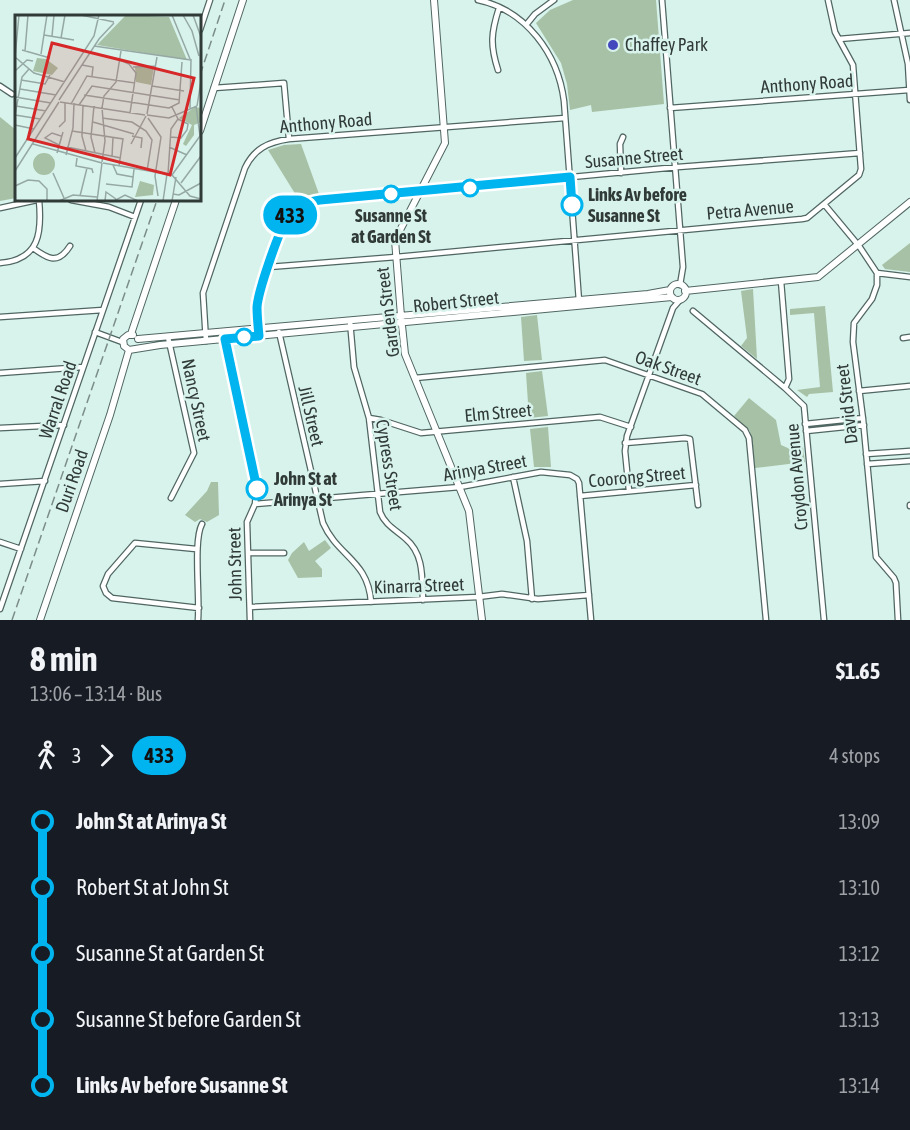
<!DOCTYPE html>
<meta charset="utf-8">
<style>
:root{--surface:#171b24;--page:#242831;--text:#f1f3f6;--muted:#9ea1a6}
body{margin:0;font-family:"Asap Condensed",sans-serif;background:var(--page);color:var(--text);height:100vh;display:flex;flex-direction:column;font-size:22px;white-space:nowrap}
*{box-sizing:border-box;margin:0}
p{font-size:20px;color:var(--muted)}
.icon{flex:none;width:33px;height:33px;fill:none;stroke:currentColor;stroke-width:2;stroke-linecap:round;stroke-linejoin:round}
.map{position:relative;height:620px;overflow:hidden}
.panel{display:flex;flex-direction:column;background:var(--surface);flex:1}
.panel>*{flex:none}
.badge{padding:0 12px;border-radius:20px;font-size:21px;line-height:39px}
.map>.badge{position:absolute;translate:-50% -50%;box-shadow:0 0 0 3px #fff}
.legs{display:flex;align-items:center;gap:9px;height:66px;padding:0 30px;font-size:20px}
.legs p{margin-inline-start:auto}
.summary{display:flex;align-items:center;justify-content:space-between;height:102px;padding:0 30px}
h1{font-size:33px;font-weight:700;line-height:45px}
ul{padding:0 30px;list-style:none}
li{display:flex;align-items:center;gap:21px;height:66px;font-size:22px}
li i{display:grid;place-items:center;width:9px;height:100%;margin:0 8px;background:currentColor}
li i::after{content:'';width:15px;height:15px;margin:-8px;border:4px solid;border-radius:50%;background:var(--surface)}
li p{margin-inline-start:auto}
li:first-child i{background:linear-gradient(#0000 50%,currentColor 0)}
li:last-child i{background:linear-gradient(currentColor 50%,#0000 0)}
.map>svg:first-child{display:block}
.green{fill:#a6c1a5}
.lines{fill:none;stroke-linecap:round;stroke-linejoin:round}
.street-casing{stroke:#506662;stroke-width:7}
.secondary-casing{stroke:#506662;stroke-width:8}
.street{stroke:#fff;stroke-width:4.5}
.secondary{stroke:#fff;stroke-width:6}
.rail{stroke:#7c8d89;stroke-width:1.5;stroke-dasharray:9 4.5;stroke-linecap:butt}
.line-1-casing{stroke:#fff;stroke-width:14}
.line-1{stroke:#00b5ef;stroke-width:9}
.poi-dot{fill:#4348bd;stroke:#d8f2ec;stroke-width:2}
.stop-1-dot{fill:#fff;stroke:#00b5ef;stroke-width:3}
.labels{text-anchor:middle;stroke-width:5;stroke-linejoin:round;paint-order:stroke}
.poi-label{font-size:18px;fill:#303a37;stroke:#d8f2ec;text-anchor:start}
.street-label{font-size:18px;fill:#303a37;stroke:#d8f2ec}
.stop-label{font-size:18px;font-weight:bold;fill:#303a37;stroke:#d8f2ec;text-anchor:start}
.inset-road{fill:none;stroke:#95a8a4;stroke-width:1.5}
.view{fill:#d62828;fill-opacity:0.15;stroke:#d62828;stroke-width:3}
.inset-edge{fill:none;stroke:#303a37;stroke-width:3}
</style>
<div class="map">
<svg width="910" height="620" viewBox="0 0 910 620">
<rect width="100%" height="100%" fill="#d8f2ec"/>
<path class="green" d="M573,0h83l8,104 -72,8 -1,-7 -21,5 -3,-26 -6,-21 -25,-40 14,-13z
M0,117l16,13v68l-16,3z
M301,144l18,50 -20,6 -31,-50 16,-5z
M910,243v29l-25,-3 -3,-4z
M753,289l4,70 -16,-13 6,-8 -6,-47z
M825,306l8,86 -24,2 -2,3 -10,-7 23,-3 -6,-74 -24,2v-6z
M537,315l5,45 -18,1 -3,-44z
M542,371l6,45 -19,2 -3,-45z
M749,398l27,22 5,25 9,4 13,-2 2,15 -50,6 -5,-37 -16,-15z
M548,427l3,40h-17l-4,-38z
M211,482h7l1,33 -12,7 -7,-3 -5,3 -10,-7 22,-24z
M325,540l6,8 -16,13 7,8v8l-24,1 -10,-18 4,-7 12,-11 5,9z"/>
<g class="lines">
<g class="street-casing">
<path id="street" d="M478,0c48,10 80,54 86,101l15,200
M662,0l21,267 -3,18
M894,0l14,64 2,36
M526,25l9,-11 19,-14
M200,30l10,-30
M839,39l71,-6
M498,70c-8,-25 -7,-37 1,-62
M0,86l12,8
M214,88l70,-5 5,56
M670,108l239,-18
M621,173l-1,-29 3,-7
M71,200l38,7 26,10
M824,204l35,42 18,27v12l-5,14 -18,24 -1,19 10,77 13,138 18,21 2,5 2,37
M0,208l37,-8
M33,248c15,11 25,17 37,-2
M0,263c40,-3 42,-31 39,-63
M269,267l127,-10 406,-38 5,-1 52,-43 2,-6 -8,-104 -18,-33 -7,-32
M877,273l33,4
M781,281l8,98 -4,9
M693,311l92,77 19,18 20,214
M0,317l103,-7
M350,321l4,46 15,51 11,94c5,13 16,18 26,27 18,15 16,39 17,61
M95,332l27,10
M224,332l33,152 -2,20 -8,18 3,98
M279,332l44,191c15,34 45,37 48,79
M259,336l-2,-28 2,-14 24,-68 13,-18 12,-6 370,-35 182,-14
M168,337l26,116 -23,45
M903,338l7,-1
M206,341l-3,-48 42,-125c9,-19 23,-26 44,-29l276,-21
M0,373l83,-6
M415,378l190,-18 97,34 43,36 4,8 17,182
M859,391l51,-5
M369,418l12,2 40,13 179,-16 31,10
M805,424l58,-6
M0,428l64,-3
M806,431l58,-6
M625,443l60,-5 5,1 8,66
M866,454l44,-3
M867,464l43,-3
M513,477l14,64 5,58
M0,484l45,-3
M629,491l-4,-40 2,-15 46,-128 7,-8
M580,496l116,-11
M255,504l205,-17 81,-15 29,3 7,4 2,4 12,137
M910,506v-1
M0,542l21,7
M196,549l-61,-6 -27,31 -5,12 3,7 6,5 87,10
M248,553h36
M250,607l228,-10 24,-3 36,5 51,-4
M0,609l141,-409
M198,620c2,-24 -5,-80 4,-96"/>
</g>
<g class="secondary-casing">
<path id="secondary" d="M434,0l11,143 -50,97 6,76 4,38 64,157 13,109
M200,131l43,-131
M670 292a8 8 0 1 1 16 0a8 8 0 1 1-16 0Z
M685,291l133,-14 92,-75
M131,334l45,-134
M138,339l510,-45 22,-4
M129,350l31,-5 512,-48
M129,350l-5,-4 -1,-7 5,-4h5
M40,620l70,-205 19,-65"/>
</g>
<use href="#street" class="street"/>
<use href="#secondary" class="secondary"/>
<path class="rail" d="M200,75l25,-75
M12,620l145,-420"/>
</g>
<g class="lines">
<g class="line-1-casing">
<path id="line-1" d="M257,489l-32,-150 34,-3c-1,-10 -2,-20 -2,-29 1,-15 22,-78 31,-89 9,-11 18,-16 32,-18l250,-23 2,28"/>
</g>
<use href="#line-1" class="line-1"/>
</g>
<circle class="poi-dot" cx="613" cy="45" r="6"/>
<g class="stop-1-dot">
<circle cx="470" cy="188" r="8"/>
<circle cx="391" cy="194" r="8"/>
<circle cx="572" cy="205" r="10"/>
<circle cx="244" cy="337" r="8"/>
<circle cx="257" cy="489" r="10"/>
</g>
<g class="labels">
<g class="poi-label">
<text x="625" y="51">Chaffey Park</text>
</g>
<g class="street-label">
<text transform="translate(807 84) rotate(-4)" y="6">Anthony Road</text>
<text transform="translate(326 123) rotate(-5)" y="6">Anthony Road</text>
<text transform="translate(634 158) rotate(-5)" y="6">Susanne Street</text>
<text transform="translate(750 210) rotate(-5)" y="6">Petra Avenue</text>
<text transform="translate(456 302) rotate(-6)" y="6">Robert Street</text>
<text transform="translate(388 312) rotate(-97)" y="6">Garden Street</text>
<text transform="translate(668 368) rotate(20)" y="6">Oak Street</text>
<text transform="translate(58 400) rotate(-71)" y="6">Warral Road</text>
<text transform="translate(196 400) rotate(78)" y="6">Nancy Street</text>
<text transform="translate(847 404) rotate(-97)" y="6">David Street</text>
<text transform="translate(498 413) rotate(-5)" y="6">Elm Street</text>
<text transform="translate(311 416) rotate(77)" y="6">Jill Street</text>
<text transform="translate(389 465) rotate(81)" y="6">Cypress Street</text>
<text transform="translate(485 468) rotate(-10)" y="6">Arinya Street</text>
<text transform="translate(637 477) rotate(-5)" y="6">Coorong Street</text>
<text transform="translate(797 477) rotate(-95)" y="6">Croydon Avenue</text>
<text transform="translate(72 481) rotate(-71)" y="6">Duri Road</text>
<text transform="translate(235 564) rotate(-91)" y="6">John Street</text>
<text transform="translate(419 586) rotate(-2)" y="6">Kinarra Street</text>
</g>
<g class="stop-label">
<text x="588" y="201">Links Av before<tspan x="588" dy="21">Susanne St</tspan></text>
<text x="391" y="222" text-anchor="middle">Susanne St<tspan x="391" dy="21">at Garden St</tspan></text>
<text x="274" y="485">John St at<tspan x="274" dy="21">Arinya St</tspan></text>
</g>
</g>
<g transform="translate(15 15)">
<rect width="186" height="186" fill="#d8f2ec"/>
<path d="M111,0l43,2 18,43 -90,-15zM22,43l9,1 12,9 -6,7 -19,-4zM120,52h19l-3,18 -15,-3zM180,92l6,1v14l-7,3v10l-8,11 -3,-2 9,-19 -13,-7zM18 149a11 11 0 1 1 22 0a11 11 0 1 1-22 0ZM125,166l14,4 -1,10 -18,2z" fill="#a6c1a5"/>
<path class="inset-road" d="M66,0l33,7M157,0l18,44M168,0l9,16 7,25M178,0l8,22M29,20l30,5M37,21l2,-21M46,23l4,-23M79,31l97,14M7,35l28,8M10,36l3,-36M26,39l6,-39M0,42l19,16 31,9M0,42l4,-42M105,45l9,4 7,9 -6,40M67,50l11,2 -1,9M118,52l22,-1M0,56l12,-11 6,1M6,65l24,4 5,-9M137,71l32,5M5,74l36,6M69,80l85,13 10,-5 3,-41M0,82l36,6M44,85l40,-61 15,-16M45,87l85,13M56,89l16,-28 48,7M64,90l13,-19 88,14M68,90l-1,31 4,15M1,91l30,5M79,91l-3,31 4,16M182,91l4,-25M175,93l1,-49M132,99l10,-57M0,100l7,-38 7,-8M0,100l25,4M132,100l22,3 28,-12M87,103l30,4 14,9 6,9 -5,31M133,103l13,19 -6,39 3,20M78,107l41,12M0,110l19,4M44,112l6,-6v-19M57,116l51,8 -4,27M117,121l10,2 -1,10M156,122l10,1 6,-8 1,-6 -10,-5M18,129l69,19M116,129l15,-28M44,130l-14,-7 7,-5 9,3M52,132l54,11M154,132l18,8M42,138l6,-21M51,140l7,-27 1,-25M97,142l1,-20M0,143l79,-122 5,-21M62,143l-1,8 16,3 1,4M87,147l3,-21 -3,-33 2,-12 12,-14 5,-31M88,148l69,12 18,21 11,3M98,150l4,9 16,3M0,156l44,-69M38,158l11,25M153,159l3,-45 7,-10 -6,-12M157,160l28,-39 -4,-30M166,168l20,-27M91,169l26,3 2,-18M0,171l13,-6 11,1 8,8v12M158,179l6,1 22,-12M65,181l7,-28M44,186l14,-6 24,2M82,186l5,-38M90,186l1,-9 10,7M99,186l11,-6 13,6M148,186l4,-27M157,186l4,-24"/>
<path class="view" d="M37,28l142,35 -24,97 -142,-36z"/>
<rect width="186" height="186" class="inset-edge"/>
</g>
</svg>
<b class="badge" style="left:290px;top:215px;background:#00b5ef;color:#111">433</b>
</div>
<section class="panel">
<div class="summary"><div><h1>8 min</h1><p>13:06 – 13:14 · Bus</p></div><b>$1.65</b></div>
<div class="legs"><svg class="icon" aria-label="walk" viewBox="0 0 24 24"><circle cx="13" cy="4" r="2"/><path d="M13 8l-2 6 4 7M11 14l-3 7M7 12l3-4h3l4 4"/></svg>3<svg class="icon" aria-label="forward" viewBox="0 0 24 24"><path d="M9 5l7 7-7 7"/></svg><b class="badge" style="background:#00b5ef;color:#111">433</b><p>4 stops</p></div>
<ul>
<li><i style="color:#00b5ef"></i><b>John St at Arinya St</b><p>13:09</p></li>
<li><i style="color:#00b5ef"></i><span>Robert St at John St</span><p>13:10</p></li>
<li><i style="color:#00b5ef"></i><span>Susanne St at Garden St</span><p>13:12</p></li>
<li><i style="color:#00b5ef"></i><span>Susanne St before Garden St</span><p>13:13</p></li>
<li><i style="color:#00b5ef"></i><b>Links Av before Susanne St</b><p>13:14</p></li>
</ul>
</section>
